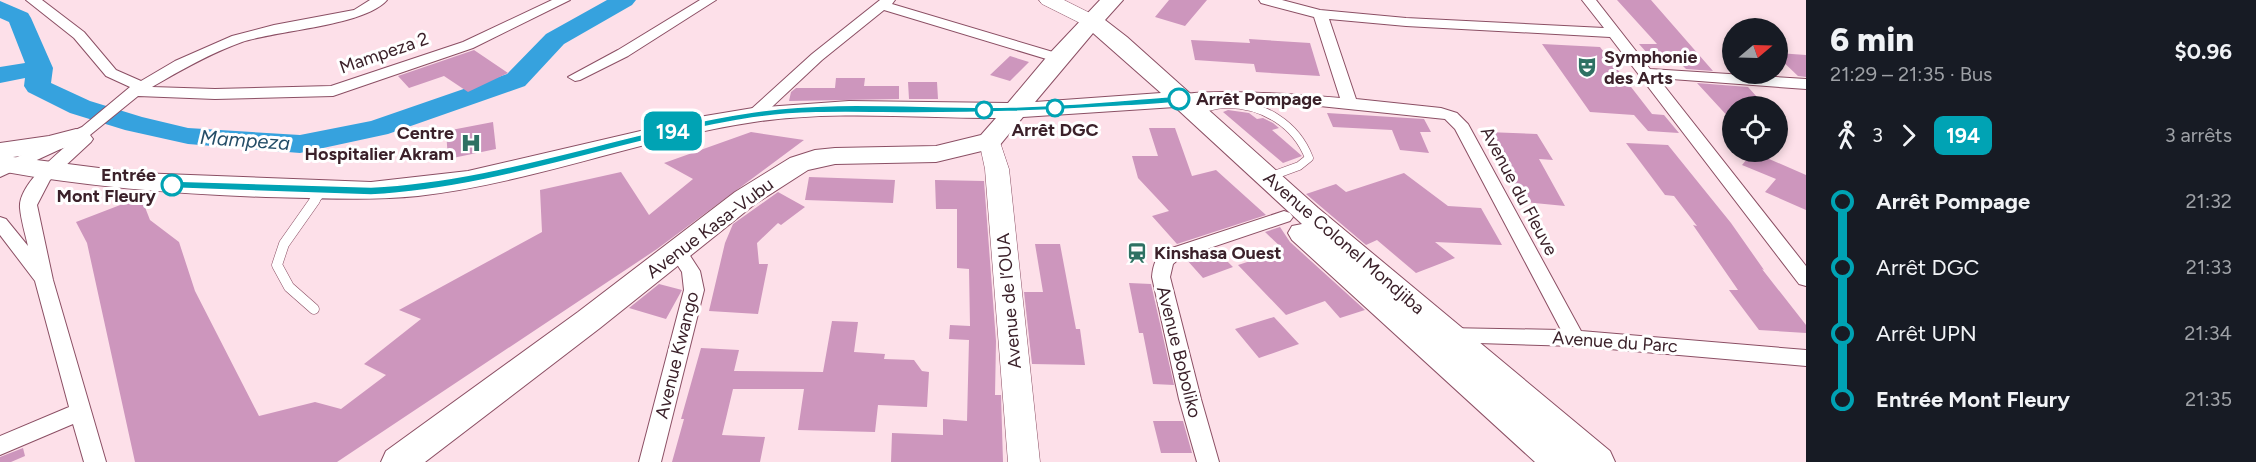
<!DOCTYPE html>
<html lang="fr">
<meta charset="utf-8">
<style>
:root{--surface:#171b24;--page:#242831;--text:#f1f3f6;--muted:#9ea1a6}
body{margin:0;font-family:Figtree,sans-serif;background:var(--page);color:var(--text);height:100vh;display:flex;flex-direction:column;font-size:22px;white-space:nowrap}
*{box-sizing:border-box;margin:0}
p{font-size:20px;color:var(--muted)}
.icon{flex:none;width:33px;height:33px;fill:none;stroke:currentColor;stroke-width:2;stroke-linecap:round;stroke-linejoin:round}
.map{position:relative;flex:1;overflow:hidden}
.details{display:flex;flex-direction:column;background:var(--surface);width:450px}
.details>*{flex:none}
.badge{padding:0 12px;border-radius:9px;font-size:21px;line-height:39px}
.needle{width:39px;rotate:71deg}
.controls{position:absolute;left:1722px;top:18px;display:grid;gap:12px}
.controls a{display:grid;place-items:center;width:66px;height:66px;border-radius:50%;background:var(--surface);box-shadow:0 3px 9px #0003;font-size:30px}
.map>.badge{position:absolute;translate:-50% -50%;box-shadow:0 0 0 3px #fff}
.legs{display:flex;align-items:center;gap:9px;height:66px;padding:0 24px;font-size:20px}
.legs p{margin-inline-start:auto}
.overview{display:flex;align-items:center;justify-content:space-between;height:102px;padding:0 24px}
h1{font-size:33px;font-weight:800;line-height:45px}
ul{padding:0 24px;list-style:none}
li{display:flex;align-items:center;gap:21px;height:66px;font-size:22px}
li i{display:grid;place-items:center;width:9px;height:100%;margin:0 8px;background:currentColor}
li i::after{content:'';width:15px;height:15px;margin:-8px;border:4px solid;border-radius:50%;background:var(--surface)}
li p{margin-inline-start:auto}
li:first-child i{background:linear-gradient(#0000 50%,currentColor 0)}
li:last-child i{background:linear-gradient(currentColor 50%,#0000 0)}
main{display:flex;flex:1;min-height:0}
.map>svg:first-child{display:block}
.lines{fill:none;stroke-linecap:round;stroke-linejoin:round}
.river{fill:#36a2de;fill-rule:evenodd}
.building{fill:#cd96bd}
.lane-far1-casing{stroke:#8b4f64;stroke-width:9}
.lane-casing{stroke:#8b4f64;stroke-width:11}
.street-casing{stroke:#8b4f64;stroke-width:2}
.secondary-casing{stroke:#8b4f64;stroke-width:1}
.primary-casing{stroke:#8b4f64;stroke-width:2}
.lane-far1{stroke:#fff;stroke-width:8}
.lane{stroke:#fff;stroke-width:10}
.street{fill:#fff;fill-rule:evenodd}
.secondary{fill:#fff;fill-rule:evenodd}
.primary{fill:#fff;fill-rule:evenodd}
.line-1{fill:#00a3b4;stroke:#fff;stroke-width:1.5}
.stop-1-dot{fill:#fff;stroke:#00a3b4;stroke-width:3}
.labels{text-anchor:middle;stroke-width:6;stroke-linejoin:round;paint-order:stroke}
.street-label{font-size:18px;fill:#3b212a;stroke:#fff}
.poi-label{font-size:18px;font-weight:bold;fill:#3b212a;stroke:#fff;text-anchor:start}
.stop-label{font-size:18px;font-weight:bold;fill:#3b212a;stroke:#fff;text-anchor:start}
.water-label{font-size:20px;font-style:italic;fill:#234d67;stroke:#fff}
</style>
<main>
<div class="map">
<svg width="1806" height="462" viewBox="0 0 1806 462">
<rect width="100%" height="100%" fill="#fde0e9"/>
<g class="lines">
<path class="river" d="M607,0h29l-4,5 -68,39 -39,42 -137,48 -88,19 -112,-9 -63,-14 -55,-17 -42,-21 -4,-6 1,-8 -25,5v-16l25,-4 -16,-41 -9,-4v-17l28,12 3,5 22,50 -2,15 39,18 52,16 46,11 112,7 71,-14 136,-47 39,-40z"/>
</g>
<path class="building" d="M1169,0h38l-22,26 -30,-9z
M1617,0h34l62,71 -27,-2 -4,-4 -26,-2 -17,-19h18z
M1249,39l61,4 10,33 -64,-4 -2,-8 -59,-4 -4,-20 59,3z
M1542,44l58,3 52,67 12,1 15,18 -31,-2 -14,-16 -44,-3z
M474,50l34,23 -40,19 -24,-16 -35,12 -11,-12z
M1778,53l28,2v22l-8,-1 -20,-19z
M1010,56l19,6 -19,19 -20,-6z
M836,78h29l-1,8h35v13l-110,2 2,-9 5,-4h39z
M908,82h29l1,17h-29z
M1697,83l51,4 17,19h-33v15z
M1228,110l21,3 8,6 6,-1 10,5 6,5 -7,2 30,26 -19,7 -60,-51z
M1327,113l97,6 7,13h-11l9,21 -29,-3 -8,-20 -59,-3z
M493,122l3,27 -48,10 -2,-28z
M1149,128h26l17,48 24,-6 50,45 -89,29 -25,-28 17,-5 -31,-33 -6,-22h26z
M751,132l53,8 -147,109 -320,213h-202l-48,-219 -11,-21 65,-25 9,23 29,22 16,49 64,125 56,-14 26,7 45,-34 -22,-11 57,-45 -22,-9 143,-78 -2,-42 81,-18 28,43 44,-36 -29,-16z
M1487,132l50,2 16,26 -14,-1 26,47 -41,-4z
M1626,143l42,2 63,78 33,47 -2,-1 44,56v8l-47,-3 -30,-40h9l-45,-65 4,1 -23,-30 -9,-1z
M1753,152l53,23v35l-41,-18 11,-13 -34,-14z
M1404,173l44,33 33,2 21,37 -67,-3 20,16 -39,15 -39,-33 -11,5 -60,-51 30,-10 10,8z
M809,177l86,3 -2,23 -88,-3z
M935,180l49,1 12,160 -1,54h6l2,67h-112l1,-29 51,2v-16l24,2 2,-81 -20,-1 1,-14 20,1 -1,-57 -12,-1v-59h-21z
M778,192l27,15 -24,18 -3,-2 -21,20 2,21h9l-10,50 -49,-3 16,-68 8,-19z
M1280,227l10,15 75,68 -25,8 -15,-17 -39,14 -48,-50 46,-15 -19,-18z
M1035,244h25l16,85h4l5,36 -53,-1 -8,-72h19z
M1215,249l18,18 -30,11 -17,-19z
M1129,283l22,1 23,101 -21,-1 -10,-51h-4z
M659,284l23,6 -16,29 -37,-11z
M1274,317l25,27 -40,14 -24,-29z
M832,321l26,1 -4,30 31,2 -1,5 30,1 8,11 7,1 -2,35 -49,-2 -3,27 -77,-2 6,-41h-71l-11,46 43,2 -5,25h-88l12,-43h-3l20,-71 38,2 -5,21 89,1z
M1153,421h30l9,32h-31z
M23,448l2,8 -14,6h-11v-5z"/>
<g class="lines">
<g class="lane-far1-casing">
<path id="lane-far1" d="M1194,110c11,-2 22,-6 33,-6 36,0 69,20 82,54l-10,8 -30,11
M314,202l9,-12"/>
</g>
<g class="lane-casing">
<path id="lane" d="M314,309l-25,-22 -12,-22 7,-21 31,-44"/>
</g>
<g class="street-casing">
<path id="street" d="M26,0h16l42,32 32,38 25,11 34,-20 57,-25 42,-11 80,-15 16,-10h17c-23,26 -109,30 -145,42 -31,11 -61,28 -90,45l63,2 116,-3 132,-44 89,-42h18l-97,48 -140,48 -118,3 -77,-3 -48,39 3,4 -2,3 -41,38 -13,25 16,75 53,182h-22l-11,-38 -73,31v-19l69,-29 -34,-126 -35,-46v-18l6,2 22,27c-3,-13 -7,-26 -8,-38 -2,-21 31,-49 45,-61l-65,30v-12l82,-38 48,-40 -24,-11 -32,-38z
M700,0h16l-88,56 -48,24 -5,1 -7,-4 50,-27z
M880,0h15l-3,4 171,51 2,3 -7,4 -5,-1 -169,-51 -62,50 -62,58h-12l-2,-3 2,-3 64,-58z
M1259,0h23l38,10 86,8 198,10 -22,-28h14l54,69 156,10v10l-148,-11 148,188v20l-7,-2 -189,-247 -204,-11 -77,-7 27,80 85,9 16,5 11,11 113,207 225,19v16l-231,-20 -129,-4 -7,-2 -3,-5 3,-5 7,-2 115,2 -106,-201 -10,-10 -135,-14 -65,-3 -66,2 -8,-5c12,-14 145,-3 169,-1l-26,-81 -53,-14z
M1284,211l6,2 3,4 -3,4 -110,37 -7,6 -3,13 31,122 18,63h-22l-18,-63 -27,-122c1,-12 4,-21 14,-27z
M678,246l7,2 15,23 4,19 -43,172h-22l45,-172 -2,-18 -13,-20 2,-4z"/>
</g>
<g class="secondary-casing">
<path id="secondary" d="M1039,0h25l36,18 3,4 -3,4h-14l-44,-22z
M990,134l8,2 11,33 31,293h-32l-23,-293 -6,-28 3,-5z"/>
</g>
<g class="primary-casing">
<path id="primary" d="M1100,0h23l-18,20 22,17 191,171 292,243 5,11h-80l-243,-222 -4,-7 4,-7 10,-2 -127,-117 -152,10 -24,29 -9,3 -54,13 -101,2 -27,6 -53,34 -155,124 -175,134h-44l5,-11 192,-139 157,-120 55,-34 25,-8 20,-2 101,-2 45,-11 15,-17c-81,0 -162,-8 -242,4 -114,17 -222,61 -336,74 -51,5 -101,2 -152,1 -89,-3 -178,-10 -266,-26v-28l49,-7 27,-7 9,3 4,5 -4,5 -36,10 -36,5 125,16 233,9 97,-11 237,-55 48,-8 96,-7 159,2 42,-50zM1093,33l68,60 -126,9z"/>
</g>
<use href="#lane-far1" class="lane-far1"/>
<use href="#lane" class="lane"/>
<use href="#street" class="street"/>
<use href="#secondary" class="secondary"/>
<use href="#primary" class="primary"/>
</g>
<path class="line-1" d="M1179,96l5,3 -2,2c-24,5 -51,4 -76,6 -64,4 -127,6 -191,6 -53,0 -109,-3 -163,5 -128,20 -250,70 -381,77l-199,-7 -6,-3 6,-4 199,6c131,-6 253,-56 382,-75 85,-13 173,-3 258,-5 56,-1 112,-7 168,-11z"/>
<defs>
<g id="theatre-bare" transform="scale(1.62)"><path d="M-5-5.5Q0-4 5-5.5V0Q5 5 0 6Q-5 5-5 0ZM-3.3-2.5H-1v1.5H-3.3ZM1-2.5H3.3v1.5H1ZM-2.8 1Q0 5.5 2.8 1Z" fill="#2e7163" stroke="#fff" stroke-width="2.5" paint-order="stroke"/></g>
<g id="hospital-bare" transform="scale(1.62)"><path d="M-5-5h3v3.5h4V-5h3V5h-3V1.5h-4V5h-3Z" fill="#2e7163" stroke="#fff" stroke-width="2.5" paint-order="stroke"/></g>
<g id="station-bare" transform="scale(1.62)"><path d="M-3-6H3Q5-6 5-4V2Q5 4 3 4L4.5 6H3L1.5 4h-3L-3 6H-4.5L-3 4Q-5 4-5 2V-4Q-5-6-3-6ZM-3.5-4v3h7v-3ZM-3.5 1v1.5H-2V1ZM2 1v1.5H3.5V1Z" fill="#2e7163" stroke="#fff" stroke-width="2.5" paint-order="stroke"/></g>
</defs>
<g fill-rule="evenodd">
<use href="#theatre-bare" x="1587" y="67"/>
<use href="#hospital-bare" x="471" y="143"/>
<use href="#station-bare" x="1137" y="253"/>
</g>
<g class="stop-1-dot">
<circle cx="1179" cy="99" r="10"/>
<circle cx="1055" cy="108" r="8"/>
<circle cx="984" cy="110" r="8"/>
<circle cx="172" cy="185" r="10"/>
</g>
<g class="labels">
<g class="street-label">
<text transform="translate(384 53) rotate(-19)" y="6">Mampeza 2</text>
<text transform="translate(1519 191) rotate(62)" y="6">Avenue du Fleuve</text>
<text transform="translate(710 228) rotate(-37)" y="6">Avenue Kasa-Vubu</text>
<text transform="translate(1344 243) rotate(41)" y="6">Avenue Colonel Mondjiba</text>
<text transform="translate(1009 301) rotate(-95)" y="6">Avenue de l’OUA</text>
<text transform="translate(1615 342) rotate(4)" y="6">Avenue du Parc</text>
<text transform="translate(1179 352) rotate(76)" y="6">Avenue Boboliko</text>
<text transform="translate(677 355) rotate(-76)" y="6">Avenue Kwango</text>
</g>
<g class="poi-label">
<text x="1604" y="63">Symphonie<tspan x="1604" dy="21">des Arts</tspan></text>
<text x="454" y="139" text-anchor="end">Centre<tspan x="454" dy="21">Hospitalier Akram</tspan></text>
<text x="1154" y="259">Kinshasa Ouest</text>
</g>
<g class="stop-label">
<text x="1196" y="105">Arrêt Pompage</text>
<text x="1055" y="136" text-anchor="middle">Arrêt DGC</text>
<text x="156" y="181" text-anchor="end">Entrée<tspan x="156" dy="21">Mont Fleury</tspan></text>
</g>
<g class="water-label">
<text transform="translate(245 140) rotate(4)" y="7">Mampeza</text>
</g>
</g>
</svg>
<div class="controls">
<a><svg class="needle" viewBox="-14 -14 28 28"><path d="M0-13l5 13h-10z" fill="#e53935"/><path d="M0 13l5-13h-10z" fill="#9ea1a6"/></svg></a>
<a><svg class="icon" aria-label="locate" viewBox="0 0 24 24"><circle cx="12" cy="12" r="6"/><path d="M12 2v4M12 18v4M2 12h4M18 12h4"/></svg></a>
</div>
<b class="badge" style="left:673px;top:131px;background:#00a3b4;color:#fff">194</b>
</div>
<section class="details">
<div class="overview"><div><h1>6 min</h1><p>21:29 – 21:35 · Bus</p></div><b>$0.96</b></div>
<div class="legs"><svg class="icon" aria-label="walk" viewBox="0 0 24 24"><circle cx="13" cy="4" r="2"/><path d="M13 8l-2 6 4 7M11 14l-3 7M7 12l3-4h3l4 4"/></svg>3<svg class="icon" aria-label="forward" viewBox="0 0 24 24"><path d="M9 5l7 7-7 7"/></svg><b class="badge" style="background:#00a3b4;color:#fff">194</b><p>3 arrêts</p></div>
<ul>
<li><i style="color:#00a3b4"></i><b>Arrêt Pompage</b><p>21:32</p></li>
<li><i style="color:#00a3b4"></i><span>Arrêt DGC</span><p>21:33</p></li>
<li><i style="color:#00a3b4"></i><span>Arrêt UPN</span><p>21:34</p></li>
<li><i style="color:#00a3b4"></i><b>Entrée Mont Fleury</b><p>21:35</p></li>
</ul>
</section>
</main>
